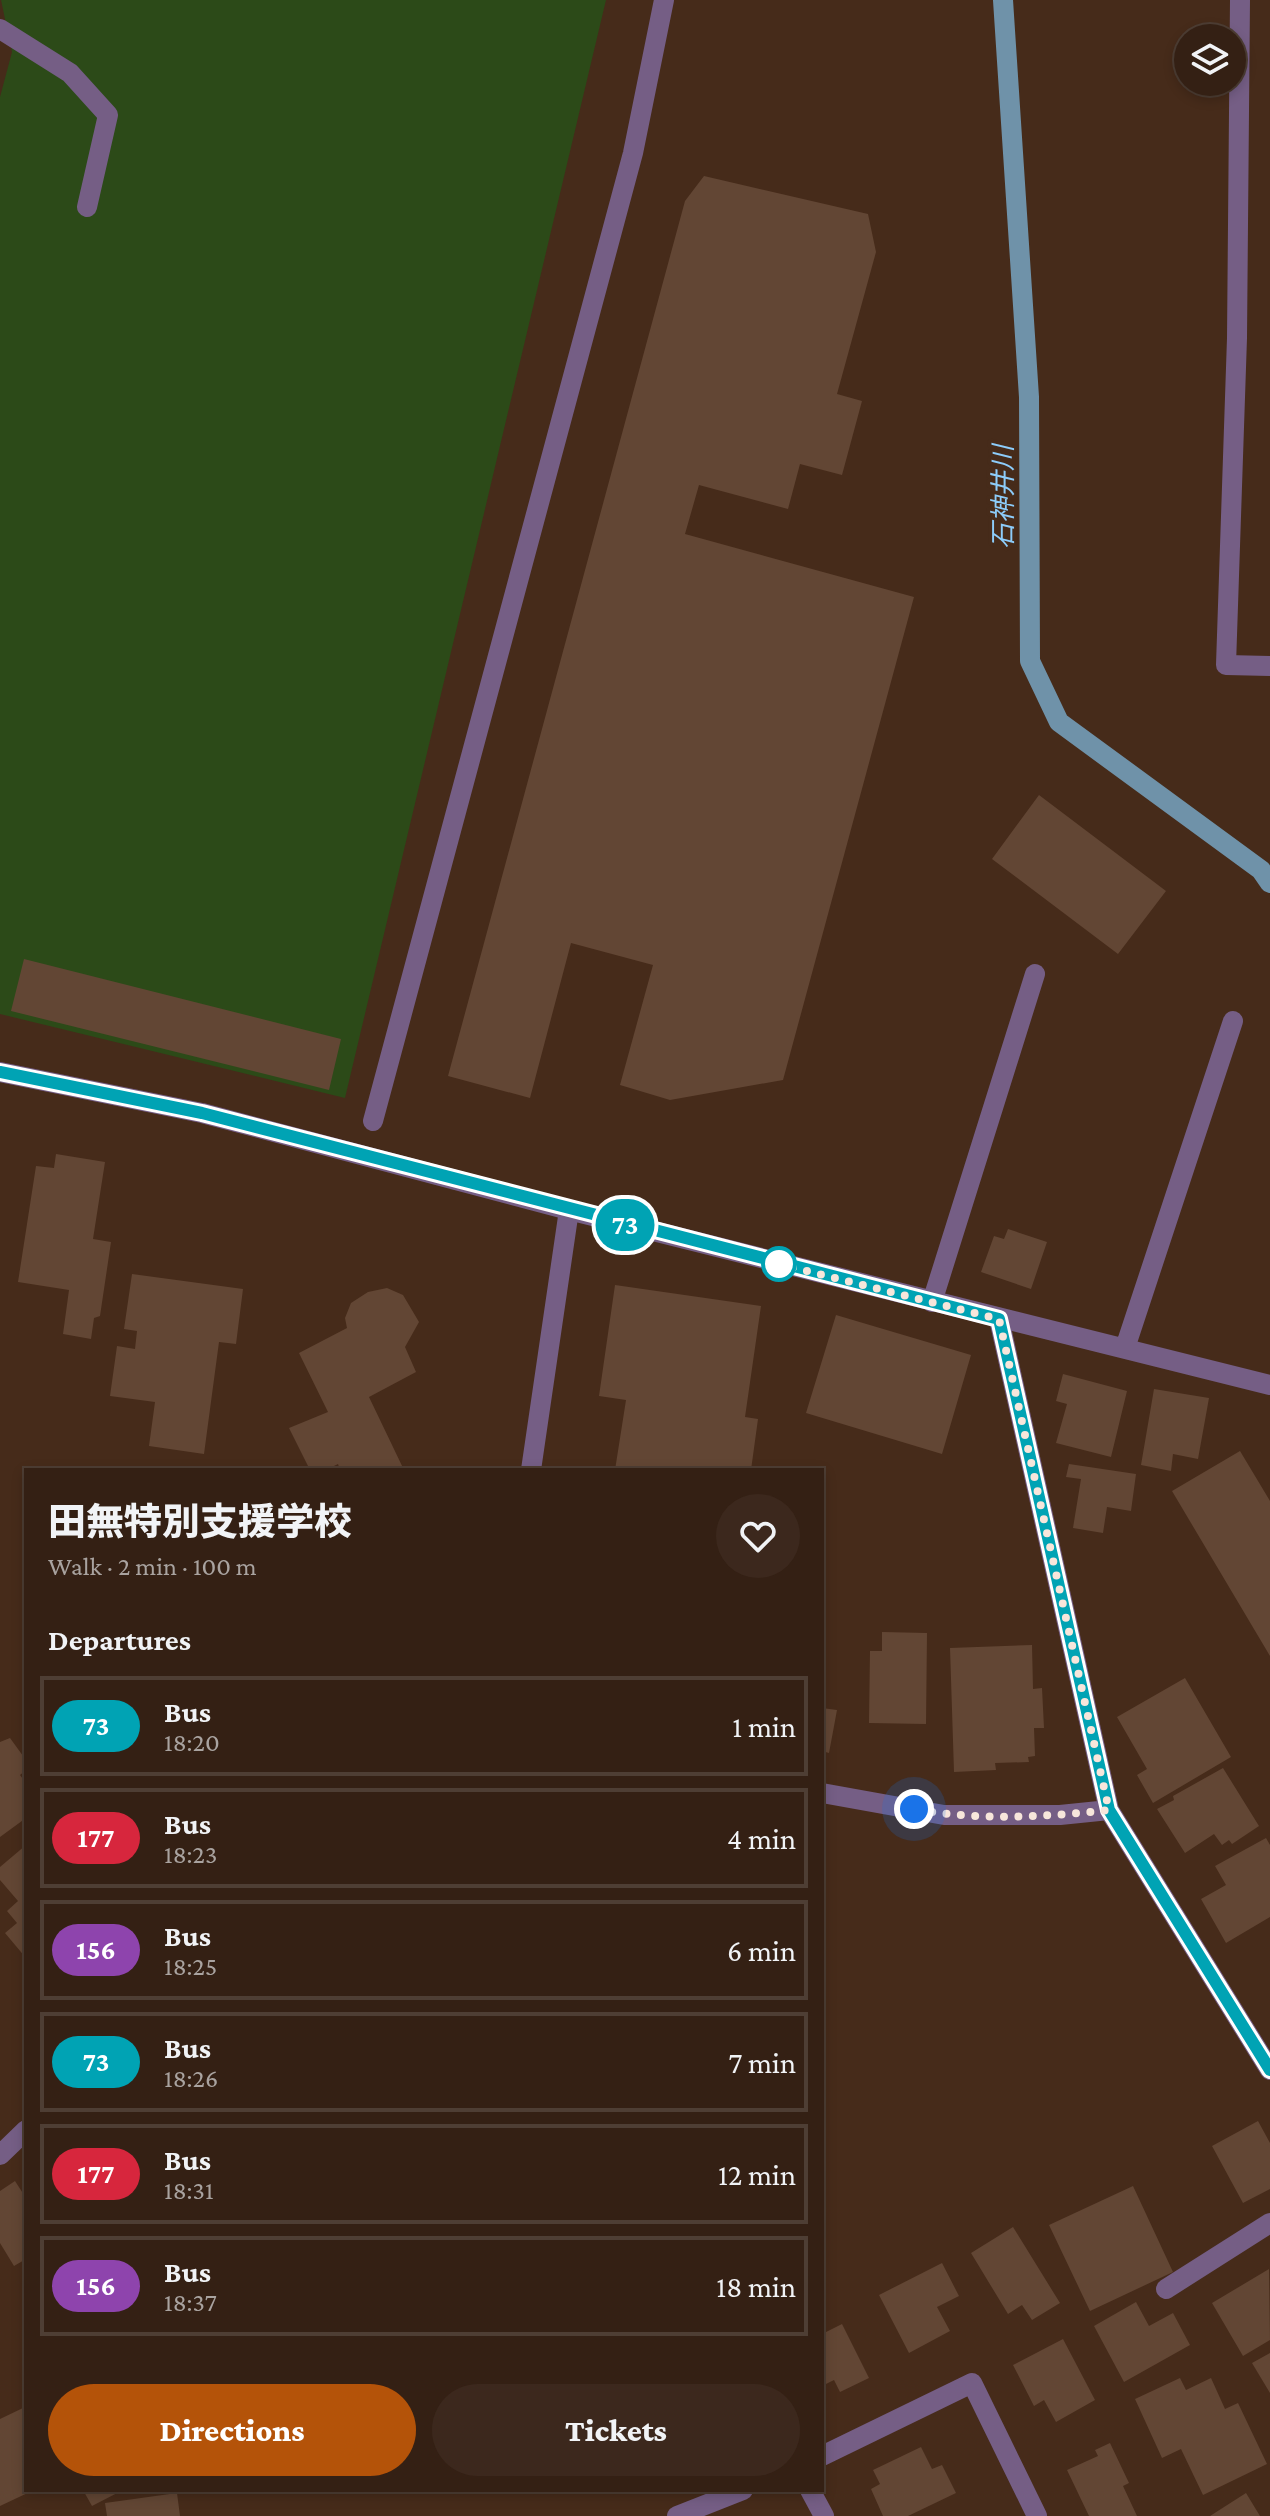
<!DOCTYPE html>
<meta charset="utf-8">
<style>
:root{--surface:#342014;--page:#3c281d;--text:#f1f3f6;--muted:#a9a3a0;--line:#4e3e34;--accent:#b45309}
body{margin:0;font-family:"Crimson Pro","Noto Sans JP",serif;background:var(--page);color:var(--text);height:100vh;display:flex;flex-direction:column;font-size:30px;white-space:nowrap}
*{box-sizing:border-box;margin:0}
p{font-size:26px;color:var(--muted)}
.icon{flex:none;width:44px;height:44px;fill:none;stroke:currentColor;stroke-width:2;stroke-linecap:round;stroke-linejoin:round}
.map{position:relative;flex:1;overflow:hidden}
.sheet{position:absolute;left:24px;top:1468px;width:800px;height:1024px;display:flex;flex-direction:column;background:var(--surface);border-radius:0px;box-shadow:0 4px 12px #0003,0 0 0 2px var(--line)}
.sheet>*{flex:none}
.badge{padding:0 16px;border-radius:26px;font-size:28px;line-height:52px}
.buttons{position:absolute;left:1174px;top:24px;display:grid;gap:16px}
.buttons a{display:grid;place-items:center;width:72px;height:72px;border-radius:50%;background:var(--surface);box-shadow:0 4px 12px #0003,0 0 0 2px var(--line);font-size:40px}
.you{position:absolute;width:40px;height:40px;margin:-20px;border:6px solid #fff;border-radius:50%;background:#1a73e8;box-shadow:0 0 0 12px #1a73e833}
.map>.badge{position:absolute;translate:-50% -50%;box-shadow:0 0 0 4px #fff}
h2{padding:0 24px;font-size:30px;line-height:72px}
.round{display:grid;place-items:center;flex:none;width:84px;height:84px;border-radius:42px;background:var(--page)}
.overview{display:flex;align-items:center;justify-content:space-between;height:136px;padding:0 24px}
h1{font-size:38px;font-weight:800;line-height:60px}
.cta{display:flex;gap:16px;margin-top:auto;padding:16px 24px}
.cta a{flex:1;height:92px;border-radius:48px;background:var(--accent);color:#fff;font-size:32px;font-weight:800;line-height:92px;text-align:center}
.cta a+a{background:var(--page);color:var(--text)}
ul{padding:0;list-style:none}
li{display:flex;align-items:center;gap:24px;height:100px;margin:0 16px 12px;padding:0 8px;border:4px solid var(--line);border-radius:0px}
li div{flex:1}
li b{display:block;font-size:30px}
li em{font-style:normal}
li .badge{min-width:88px;font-weight:700;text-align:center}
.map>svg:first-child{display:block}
.green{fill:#2c4a18}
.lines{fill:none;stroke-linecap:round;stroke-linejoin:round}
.stream{stroke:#6f92a9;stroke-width:20}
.building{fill:#624634}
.minor{stroke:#755e85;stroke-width:20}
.line-casing{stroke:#fff;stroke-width:18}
.line{stroke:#00a3b4;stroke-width:12}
.walk{stroke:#f7e6db;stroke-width:8;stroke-dasharray:0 14.4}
.stop-dot{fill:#fff;stroke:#00a3b4;stroke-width:4}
.labels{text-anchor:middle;stroke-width:8;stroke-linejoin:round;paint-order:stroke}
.water-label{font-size:26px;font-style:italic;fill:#8dcdfb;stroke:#462b1a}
</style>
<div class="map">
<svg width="1270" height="2516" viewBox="0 0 1270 2516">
<rect width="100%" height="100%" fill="#462b1a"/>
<path class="green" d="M1,0h605l-261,1098 -345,-84v-917l12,-45z"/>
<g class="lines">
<path class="stream" d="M1003,0l26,397 1,264 29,61 202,148 9,13"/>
</g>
<path class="building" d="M704,176l164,38 8,38 -39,142 25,7 -20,74 -42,-11 -12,45 -89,-24 -14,49 229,63 -131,483 -113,20 -50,-15 33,-120 -82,-22 -41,155 -82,-22 237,-875z
M1039,795l127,96 -48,63 -126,-95z
M24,959l317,80 -12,51 -318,-79z
M56,1154l49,8 -12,77 18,3 -11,74 -6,2 -3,21 -28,-5 6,-44 -51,-8 18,-116 18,2z
M1008,1229l39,13 -16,47 -50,-17 13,-36 10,3z
M132,1274l111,15 -7,55 -17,-2 -15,112 -55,-8 6,-44 -45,-6 7,-50 18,3 2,-18 -13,-2z
M615,1285l146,21 -16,111 13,2 -7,51h-136l11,-70 -27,-4z
M387,1288l16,7 16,27 -14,25 11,25 -47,25 35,73h-64l-2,-6 -12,6h-16l-21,-42 39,-16 -29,-59 48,-25 -2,-10 6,-15 17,-11z
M836,1315l135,40 -29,99 -136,-41z
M1063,1374l64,17 -16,66 -55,-14 11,-39 -11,-3z
M1154,1389l55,9 -11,61 -25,-5 -2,17 -30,-6z
M1240,1451l30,50v155l-98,-165z
M1069,1464l67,10 -5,37 -24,-4 -4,26 -30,-5 8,-49 -15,-2z
M882,1632l45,1 -1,91 -57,-1 1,-72h12z
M1032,1645l1,44 9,-1 2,40h-10l1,28 -7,1 1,5 -34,1 1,7 -42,2 -4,-124z
M1185,1678l46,79 -78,46 -16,-28 10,-6 -30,-52z
M822,1708l15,2 -8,43 -7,-2z
M10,1738l16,22v10l-6,5 6,8v35l-26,19v-95z
M1223,1768l36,58 -27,18 -3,-4 -7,5 -8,-11 -29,19 -28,-44 17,-9 -1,-4z
M1266,1838l4,7v72l-44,26 -25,-44 25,-14 -11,-19z
M26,1845v113l-21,-25 12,-10 -10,-12 11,-10 -18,-21v-13z
M1258,2121l12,22v46l-27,14 -31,-57z
M15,2181l11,17v61l-12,7 -14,-23v-52z
M1133,2186l40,86 -83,39 -41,-86z
M1013,2227l47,76 -28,17 -10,-15 -14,9 -37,-61z
M942,2263l17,33 -22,11 13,24 -41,22 -30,-58z
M1269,2269l1,71 -27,16 -31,-53z
M1136,2302l13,24 24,-13 17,32 -66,37 -30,-56z
M842,2324l27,54 -29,14 -6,-12 -12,6v-52z
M1063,2339l32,61 -39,22 -12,-22 -10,6 -21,-41z
M1270,2353v40l-18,-30z
M1180,2378l6,12 25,-12 14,31 13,-6 29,61 -64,31 -22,-46 -19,9 -27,-59z
M25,2407l1,83h8l-34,16v-87z
M1110,2443l19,40 -6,3 14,30h-48l-22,-46 31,-14 -3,-6z
M921,2447l11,22 10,-4 14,28 -48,23h-25l-12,-27 9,-5 -7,-14z
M83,2490h40l-31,16z
M177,2493l3,23h-73l-2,-13z
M1246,2493l14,23h-50z"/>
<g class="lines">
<path class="minor" d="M1240,0l-3,338 -11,327 44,1
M0,29l70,44 38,42 -21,92
M0,1072l202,41 367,97 701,175
M373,1121l260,-968 31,-153
M932,1302l103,-328
M999,1319l110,491 161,260
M1125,1348l108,-327
M531,1470l38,-260
M822,1793l122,22h116l49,-5
M0,2155l26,-25
M1166,2289l104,-66
M822,2456l150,-73 65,133
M810,2490l14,26
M677,2516l66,-26"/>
</g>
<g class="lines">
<g class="line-casing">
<path id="line" d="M0,1072l202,41 797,206 110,491 161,260"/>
</g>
<use href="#line" class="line"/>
<path class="walk" d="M779,1264l220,55 110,491c-64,7 -132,11 -195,-1"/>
</g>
<circle class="stop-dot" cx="779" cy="1264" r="16"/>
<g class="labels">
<g class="water-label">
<text transform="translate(1003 497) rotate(-90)" y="9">石神井川</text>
</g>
</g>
</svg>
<div class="buttons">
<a><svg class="icon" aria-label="layers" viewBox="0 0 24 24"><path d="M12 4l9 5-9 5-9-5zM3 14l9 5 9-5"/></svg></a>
</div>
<div class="you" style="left:914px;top:1809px"></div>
<b class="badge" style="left:625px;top:1225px;background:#00a3b4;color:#fff">73</b>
<section class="sheet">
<div class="overview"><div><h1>田無特別支援学校</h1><p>Walk · 2 min · 100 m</p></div><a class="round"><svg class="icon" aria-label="heart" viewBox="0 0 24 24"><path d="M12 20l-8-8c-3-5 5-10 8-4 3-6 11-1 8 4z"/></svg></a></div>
<h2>Departures</h2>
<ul>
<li><span class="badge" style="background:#00a3b4;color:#fff">73</span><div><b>Bus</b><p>18:20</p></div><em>1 min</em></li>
<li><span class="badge" style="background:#d7263d;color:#fff">177</span><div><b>Bus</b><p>18:23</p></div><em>4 min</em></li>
<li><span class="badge" style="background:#8e44ad;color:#fff">156</span><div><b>Bus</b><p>18:25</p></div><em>6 min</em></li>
<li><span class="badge" style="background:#00a3b4;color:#fff">73</span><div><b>Bus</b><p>18:26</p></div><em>7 min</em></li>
<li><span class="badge" style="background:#d7263d;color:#fff">177</span><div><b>Bus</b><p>18:31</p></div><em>12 min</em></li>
<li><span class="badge" style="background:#8e44ad;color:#fff">156</span><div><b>Bus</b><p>18:37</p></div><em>18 min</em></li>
</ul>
<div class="cta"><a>Directions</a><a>Tickets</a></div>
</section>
</div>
